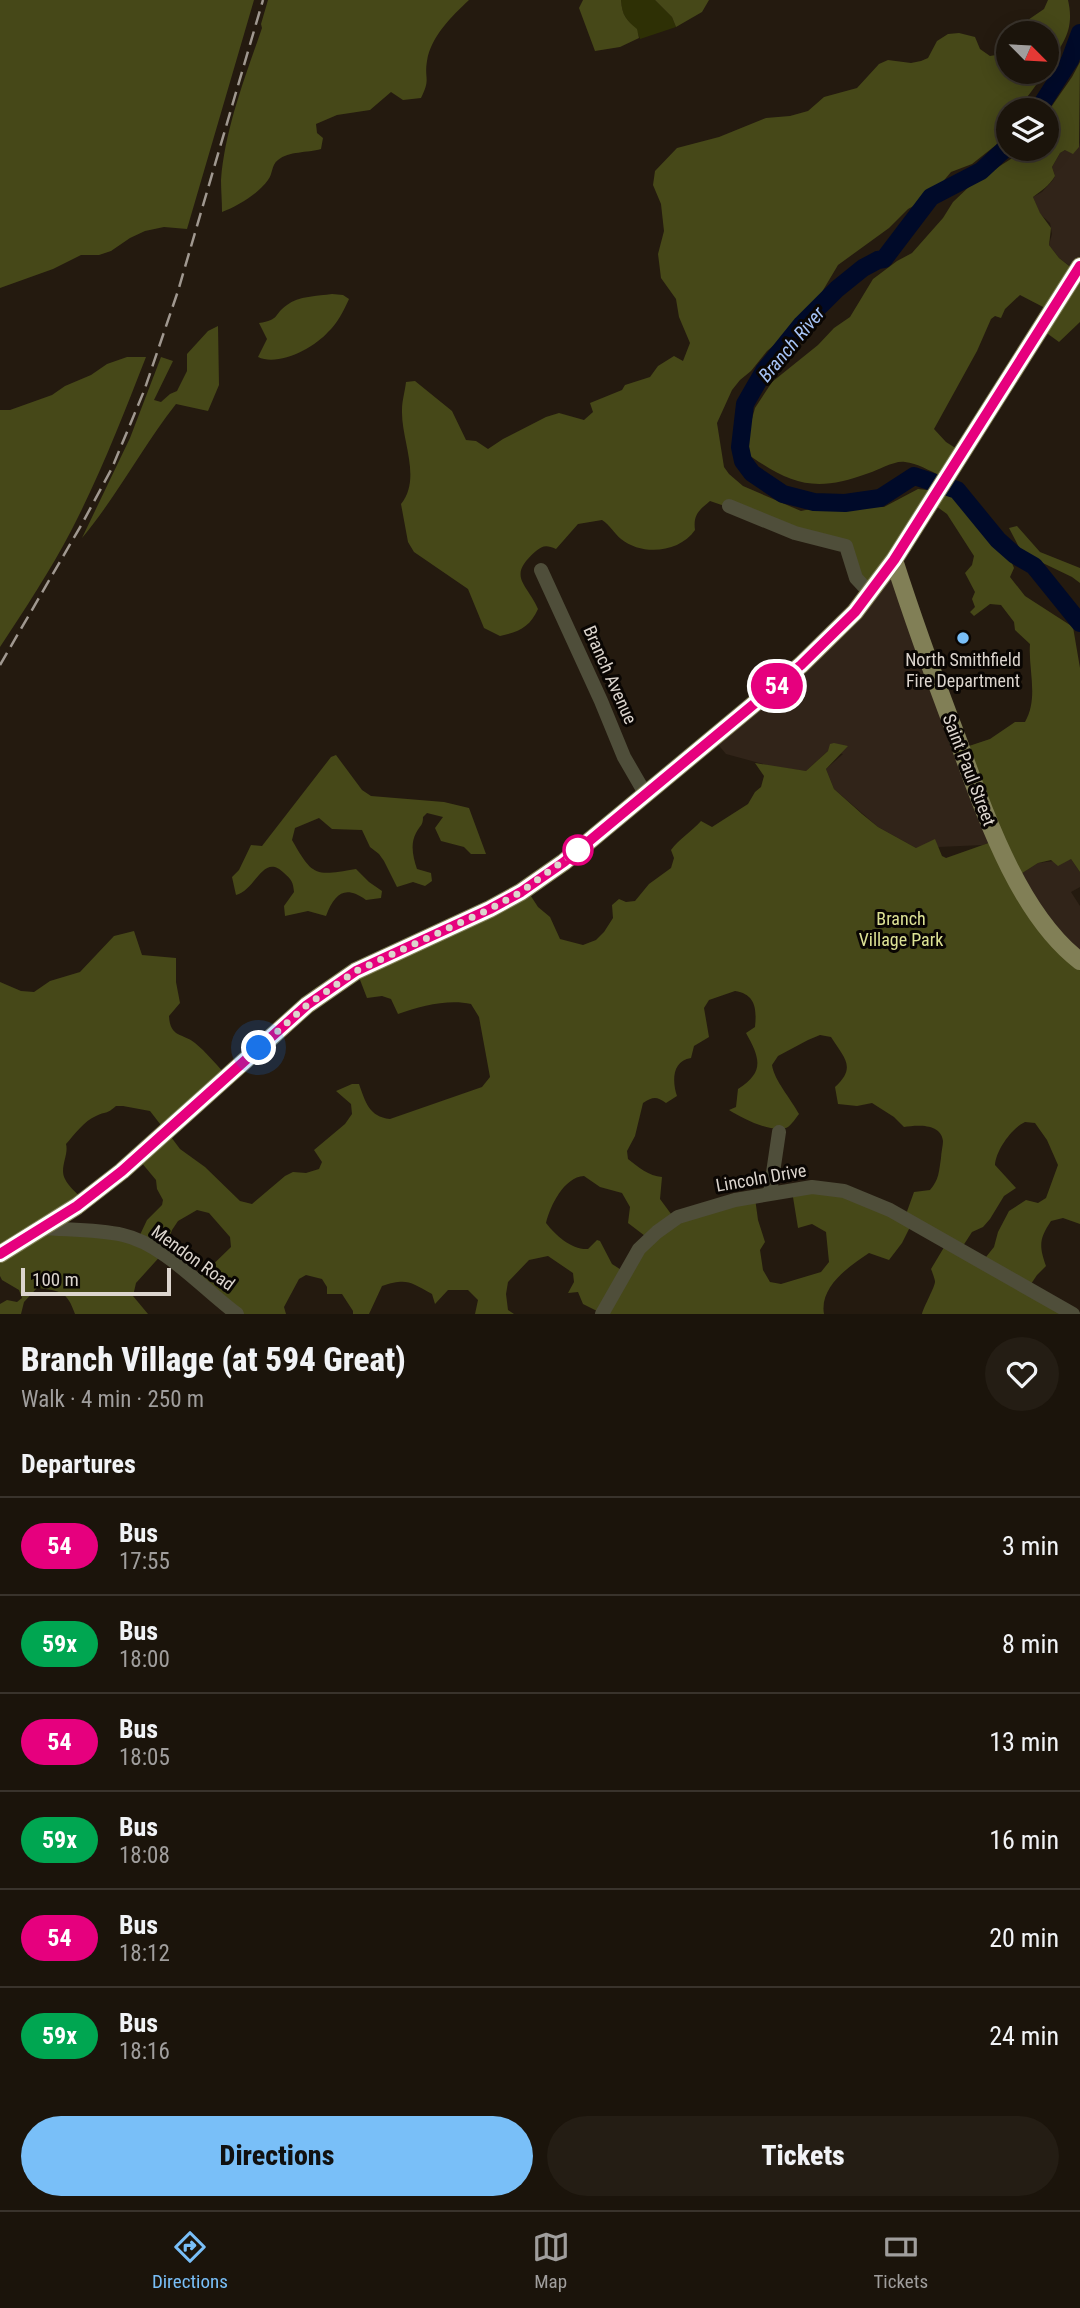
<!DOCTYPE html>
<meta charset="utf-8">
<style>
:root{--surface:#1b140b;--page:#241d14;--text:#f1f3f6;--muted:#a09e9d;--line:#39332c;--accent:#79bff8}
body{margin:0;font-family:"Roboto Condensed",sans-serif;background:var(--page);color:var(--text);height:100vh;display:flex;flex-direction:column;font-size:26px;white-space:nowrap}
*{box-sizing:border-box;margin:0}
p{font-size:23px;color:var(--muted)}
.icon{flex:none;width:38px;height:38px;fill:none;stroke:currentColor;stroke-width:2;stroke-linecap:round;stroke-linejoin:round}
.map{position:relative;height:1314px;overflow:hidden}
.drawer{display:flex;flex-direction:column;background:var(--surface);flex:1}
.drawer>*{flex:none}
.badge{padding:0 14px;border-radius:23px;font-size:24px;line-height:46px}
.needle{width:46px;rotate:114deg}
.tools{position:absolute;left:996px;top:21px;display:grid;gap:14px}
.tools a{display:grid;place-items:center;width:63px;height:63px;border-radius:50%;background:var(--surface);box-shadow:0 4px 18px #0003,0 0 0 2px var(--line);font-size:35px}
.scale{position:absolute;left:21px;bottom:18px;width:150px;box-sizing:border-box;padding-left:7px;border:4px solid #dcd5ce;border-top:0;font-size:19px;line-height:24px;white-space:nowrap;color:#dcd5ce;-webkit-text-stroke:5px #0a0603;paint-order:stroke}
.you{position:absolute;width:35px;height:35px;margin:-18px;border:5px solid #fff;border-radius:50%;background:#1a73e8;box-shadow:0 0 0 10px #1a73e833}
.map>.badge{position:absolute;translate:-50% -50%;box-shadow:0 0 0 4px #fff}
h2{padding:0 21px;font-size:26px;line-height:63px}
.round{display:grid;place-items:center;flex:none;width:74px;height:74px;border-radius:37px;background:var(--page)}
.summary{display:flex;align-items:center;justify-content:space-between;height:119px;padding:0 21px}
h1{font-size:33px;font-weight:800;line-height:52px}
.primary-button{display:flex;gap:14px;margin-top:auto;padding:14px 21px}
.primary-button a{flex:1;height:80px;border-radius:42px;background:var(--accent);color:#111;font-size:28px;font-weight:800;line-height:80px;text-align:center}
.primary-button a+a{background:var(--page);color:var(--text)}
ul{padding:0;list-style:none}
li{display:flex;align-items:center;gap:21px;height:98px;padding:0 21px;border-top:2px solid var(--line)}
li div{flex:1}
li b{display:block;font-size:26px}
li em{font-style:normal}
li .badge{min-width:77px;font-weight:700;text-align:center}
.tab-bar{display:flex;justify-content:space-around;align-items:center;height:98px;border-top:2px solid var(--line);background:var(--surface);font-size:19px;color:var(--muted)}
.tab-bar a{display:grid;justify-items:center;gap:4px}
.tab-bar .current{color:var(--accent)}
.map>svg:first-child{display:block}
.commercial{fill:#312419}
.green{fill:#2e3005}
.forest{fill:#464818;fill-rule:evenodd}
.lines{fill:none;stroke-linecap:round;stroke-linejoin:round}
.river{stroke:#000a29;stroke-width:18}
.minor{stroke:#4f4e3a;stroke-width:14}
.major{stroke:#817f56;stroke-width:18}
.rail{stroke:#a09890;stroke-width:2.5;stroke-dasharray:14 7;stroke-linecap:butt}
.line-casing{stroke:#fff;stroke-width:16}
.line{stroke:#e6007e;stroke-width:10}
.walk{stroke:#dcd5ce;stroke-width:7;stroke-dasharray:0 12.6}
.poi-dot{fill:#79bff8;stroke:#0a0603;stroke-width:2.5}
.stop-dot{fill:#fff;stroke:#e6007e;stroke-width:3.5}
.labels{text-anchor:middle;stroke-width:6;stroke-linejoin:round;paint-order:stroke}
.poi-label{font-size:18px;fill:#dcd5ce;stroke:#0a0603}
.street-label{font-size:18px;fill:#dcd5ce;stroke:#0a0603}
.park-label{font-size:18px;fill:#dde295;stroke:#0a0603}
.water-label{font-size:19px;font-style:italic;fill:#a6c3f6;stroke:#0a0603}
</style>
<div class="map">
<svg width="1080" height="1314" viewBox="0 0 1080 1314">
<rect width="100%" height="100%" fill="#241a0f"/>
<path class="commercial" d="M1080,142v121l-6,6 -15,-11 -10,-13 3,-11 -2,-11 -10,-9 -7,-17 9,-5 11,-12 2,-4 -3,-9 8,-14 5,-3 14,-3z
M889,567l108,273 -14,5 -67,3 -38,-21 -44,-38 -8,-20 17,-15 -15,-3 -22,20 -32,-4 -48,-13 -15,-18 91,-76z
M1071,859l9,13v15l-9,5 9,14v55l-61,-86 19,-12z"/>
<path class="green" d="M621,0h34l17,17 4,10 -36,12c-5,-18 -18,-15 -19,-39z"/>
<path class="forest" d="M0,0h254l-67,229 -23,-2 -19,4 -15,7 -19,13 -12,4h-18l-28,14 -53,19z
M268,0h201c-17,16 -38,36 -42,61 -3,19 4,17 -6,37l-18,2 -12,-8 -21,18 -33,5 -21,9 1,9 6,5 -2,11c-14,4 -32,2 -43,11 -7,5 -5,14 -10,20 -10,14 -30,26 -46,32 0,-11 -1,-22 -1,-32 4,-52 25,-105 41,-152l-1,-4z
M583,0h38c1,15 5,20 16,29l2,9 -19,9 -25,4 -16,-43z
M655,0h54l-7,12 -26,15 -4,-10z
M1048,0h20c7,30 -5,44 -21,67l-1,-34h-27l6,-11 19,-13z
M959,33l16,4 5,12 10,7 18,-3v19h36c-7,14 -18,25 -26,38h-10v16l-12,19 -24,19 -21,8 -21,25 -22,12 -19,19 -51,37 -22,37 -24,21 -12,17 -13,11 -16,20 -11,9 -8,10 -15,33 7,44 5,7 14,12 58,25 24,-5 59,1 34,-18 18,2 28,11 9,7 18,25 13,10 10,24 -4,9 15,19 48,31 7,41v204l-9,-13 -13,7 -7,-6 -13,3 -22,14 64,84v263l-17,-6 -12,3c-12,18 -12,25 -5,45l-9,9 -8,12 44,27h-151c2,-8 14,-29 13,-33 0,-1 -3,-10 -4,-12l15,-25 -34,-21 -10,20 -13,17 -20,-7c-18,12 -50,33 -45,61h-221l-20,-10 -5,-12 -10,1 6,-11 -1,-9 -25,-17 -19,4 -21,22 -2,12 2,16 6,4h-39l3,-14 -10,-10h-20l-13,14 -3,-10c-22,-12 -25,-16 -50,-8l-13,28h-16v-3l-11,-17h-15v-7l-5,-8 -16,-4 -7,4 -15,28 2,7h-47l-42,-34 34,-33 -1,-10 -21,-24 -12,-3 -19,11 -6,9 -8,22 -28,31 -3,13 15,18h-73c-8,-23 -14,-23 -38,-26l-13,14 -3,12h-21v-10l7,-4 10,2 5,-4 -3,-8 -17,-10 -2,-4v-294l21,9 13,1 16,-11 30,-9 34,-36 20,-5 8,24 34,3v24l4,21 -11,13c1,22 14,17 26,27 11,9 20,20 29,30l-59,56 15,20 25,18 35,34 12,3 33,-28 8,-4 13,1 13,-4 3,-7 -8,-12 31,-26 7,-10 -1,-10 -15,-13 16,-7h7c6,17 10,33 31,35l92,-32 8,-10 -11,-60 -8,-13c-23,-5 -50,2 -73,10l-7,-15 -9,-3 -15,2 -10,-26 168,-85 13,20 12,10 10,22 23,6 13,-5 8,-8 9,-14 -1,-13 7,-6 7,3 9,-1 14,-17 22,-16 3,-10 -3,-8c8,-11 21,-19 30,-29l11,6 36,-23 7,-12 6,-5 3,-11 -9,-13 51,8 22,-20 2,-7 4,-1 14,3 -22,23 8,20 28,25 16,13 38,21 19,-9 7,17 4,2 51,-18 -34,-92 27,-9 25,-17h10c14,-24 3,-53 5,-78l-15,-14 -1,-8 -13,-17 -11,-1 -16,12 -4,-4 5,-5 -3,-8 3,-7 -10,-19 7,-8 2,-9 -27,-42 -18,-13 -59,88 -23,-41 -137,-47c-11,9 -17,14 -15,29 -16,23 -53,26 -74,9 -7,-6 -11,-14 -19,-19l-24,4 -22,25c-9,-4 -13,-4 -20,2 -30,26 -9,32 2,58 -8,18 -19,23 -38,27l-16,-8 -16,-39 -54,-37 -6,-10 -7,-38c21,-26 0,-64 1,-94 0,-9 3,-19 4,-28l9,-1 37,30 14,29 10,1 12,8 15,-10 43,-22 13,-4 25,7 9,-8 -3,-9 32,-13 3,-5 25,-8 8,-11 16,-10 9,5 7,-18 -11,-26 -3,-18 -15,-21 -3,-24 6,-23 -3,-27 -8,-19 2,-14 22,-23 42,-11 47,-19 24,-2 18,-5 16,-14 33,-9 22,-24 9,-4 23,3 10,-2 7,-3 9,-17 11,-7zM735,991c20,3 22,17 20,36l-9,6c14,25 19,39 -8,56l-2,18 -7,3c13,8 45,25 59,17 4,-3 8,-9 11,-13 -8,-15 -25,-34 -27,-49l6,-9 30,-16 12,-5 11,2c13,21 26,30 4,50l3,17 19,2 15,-3 22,14 10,10c13,-2 37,-4 39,14 0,5 -2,12 -2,17 -2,13 -2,22 -11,32l-16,2 -9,25 -92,-30 -21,4 6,37 14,-4 14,8 3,30 -8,10 -40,12 -11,-2 -7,-12 -3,-20 5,-8 -7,-22 -3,-22 -81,20 -14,-19 2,-22c-13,-1 -24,-10 -34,-18l-1,-8 8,-15 8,-33c10,-6 13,-7 23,0l11,-7c-5,-15 -5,-35 14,-38l3,-12 15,-9 -5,-29 5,-8zM116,1106h7l27,5 14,18 -28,27 20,24 1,9 6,11 -1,5 -15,15 -9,19 -88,-15 31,-26c-5,-6 -13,-12 -16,-19 -6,-11 4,-24 1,-35 9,-10 18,-23 30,-28 10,-5 10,-1 20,-10zM1025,1122l10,1 12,17 11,25 -12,33 -8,5 -12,-3 -17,11 -11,21 -4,15 -12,15 -21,-13 11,-17 11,-5 7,-8 14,-23 12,-8 -21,-23c1,-15 17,-37 30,-43zM584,1176l16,11 22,6 8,14 -2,16 21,16 -23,34 -14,-9 -12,-23 -3,-1 -9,9c-16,1 -32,-13 -42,-26 4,-17 18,-46 38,-47z
M1080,62l-1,85 -6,7 -8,-4 -5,3 -8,14 3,9c-6,10 -13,14 -22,21l7,16 11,15 -2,17 10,13 14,11 7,-6v59l-21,20 -22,-16 8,-18 -25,-13 -15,14 -4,9 -6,-2 -4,3 -14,32 -43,78 12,13 14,9 -19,25c-11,-5 -24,-13 -36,-14 -10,-2 -26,8 -36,11 -56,21 -79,11 -126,-22l12,-43 17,-26 46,-37 16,-17 16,-11 23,-38 24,-18 15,-8 31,-35 10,-16 20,-19 41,-26 6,-8h26l1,-36 25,-36z
M332,294l11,1 6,4c-5,11 -12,25 -21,33 -14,16 -50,35 -70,25l9,-18 -8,-16c21,-3 14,-8 28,-18 11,-9 31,-9 45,-11z
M218,326l1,59 -11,26 -32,-7c-33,42 -59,92 -94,134l48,-100 31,-81 12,4 -19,39 7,2 9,-8 7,-3 10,-20v-17l21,-23z
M127,357h19c-23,59 -46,118 -75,174 -21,40 -46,78 -71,116v-237h10l42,-15 13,-9 26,-11 16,-11z
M1017,526l23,26 40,16v15l-8,-6 -50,-24 -13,-25z
M336,755l26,35 9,6 73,6 25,6 17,46h-15l-7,-7 -23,-6 -6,-13 8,-11 -16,-4 -4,4c0,9 -3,8 -7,16 -6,11 -3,24 1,36l14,4 1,8 -7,5 -12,-4 -16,5 -13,-26 -5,-7 -9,-7 -8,-17 -30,-1 -13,-11 -24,10 -3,12c21,37 23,36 64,29l13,13 13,9 -1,7 -15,2c-21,-15 -31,-7 -40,16l-18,-5 -23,5 -1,-10 10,-14c-1,-10 -2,-12 -10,-19 -21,-21 -28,17 -48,22l-4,-18 7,-7 12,-25 11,1 69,-89z"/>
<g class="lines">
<path class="river" d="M1038,110l32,-50 10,-27
M1008,146l-27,25 -50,26 -47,62 -6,1 -15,8 -26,21 -35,35 -38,47 -19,33 -5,43 3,14 9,12 31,21 31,8 31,1 35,-5 34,-22 43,14 41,50 17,15 19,11 46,57"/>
<path class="minor" d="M729,506l66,27 51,13 10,32 14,15
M541,570l60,131 23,56 22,38
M770,1193l9,-61
M42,1228c27,2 55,1 81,7 41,9 80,54 114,79
M602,1314l37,-65 18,-17 21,-15 57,-17 77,-13 32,4 46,19 183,104"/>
<path class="major" d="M894,560c19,59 40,117 62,175 27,73 61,178 124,226
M0,1254l77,-48 45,-35 185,-166 49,-34 134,-62 31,-17 43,-30 237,-197 54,-53 39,-52 186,-294"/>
<path class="rail" d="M0,665l83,-143 29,-54 32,-77 34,-100 85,-291"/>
</g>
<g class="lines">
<g class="line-casing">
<path id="line" d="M0,1254l77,-48 45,-35 185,-166 49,-34 134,-62 31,-17 43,-30 237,-197 54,-53 39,-52 186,-294"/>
</g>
<use href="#line" class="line"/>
<path class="walk" d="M259,1048l48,-43 49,-34 134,-62 31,-17 57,-42"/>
</g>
<circle class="poi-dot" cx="963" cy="638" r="7"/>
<circle class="stop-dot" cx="578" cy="850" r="14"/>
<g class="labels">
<g class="poi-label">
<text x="963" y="666">North Smithfield<tspan x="963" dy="21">Fire Department</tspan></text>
</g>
<g class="street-label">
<text transform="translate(610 675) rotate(66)" y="6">Branch Avenue</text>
<text transform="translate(969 770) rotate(69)" y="6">Saint Paul Street</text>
<text transform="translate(761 1178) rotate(-10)" y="6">Lincoln Drive</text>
<text transform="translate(193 1258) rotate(36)" y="6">Mendon Road</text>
</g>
<g class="park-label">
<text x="901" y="925">Branch<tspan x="901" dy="21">Village Park</tspan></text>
</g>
<g class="water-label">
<text transform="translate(791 344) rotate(-50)" y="7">Branch River</text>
</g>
</g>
</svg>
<div class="tools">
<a><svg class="needle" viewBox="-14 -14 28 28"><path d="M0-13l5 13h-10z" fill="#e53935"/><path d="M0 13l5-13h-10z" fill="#a09e9d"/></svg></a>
<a><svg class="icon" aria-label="layers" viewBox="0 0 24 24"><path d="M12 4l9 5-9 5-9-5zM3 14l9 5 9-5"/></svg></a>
</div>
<div class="scale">100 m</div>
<div class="you" style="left:259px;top:1048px"></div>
<b class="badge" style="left:777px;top:686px;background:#e6007e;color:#fff">54</b>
</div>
<section class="drawer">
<div class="summary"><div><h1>Branch Village (at 594 Great)</h1><p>Walk · 4 min · 250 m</p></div><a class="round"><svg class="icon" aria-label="heart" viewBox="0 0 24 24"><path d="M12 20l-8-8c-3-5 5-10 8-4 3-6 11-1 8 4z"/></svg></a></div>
<h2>Departures</h2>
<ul>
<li><span class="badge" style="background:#e6007e;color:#fff">54</span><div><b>Bus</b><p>17:55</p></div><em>3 min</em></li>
<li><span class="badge" style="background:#00a651;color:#fff">59x</span><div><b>Bus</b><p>18:00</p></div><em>8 min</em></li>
<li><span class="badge" style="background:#e6007e;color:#fff">54</span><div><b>Bus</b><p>18:05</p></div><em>13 min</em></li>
<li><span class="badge" style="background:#00a651;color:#fff">59x</span><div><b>Bus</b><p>18:08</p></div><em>16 min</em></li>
<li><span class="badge" style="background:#e6007e;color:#fff">54</span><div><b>Bus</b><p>18:12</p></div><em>20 min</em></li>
<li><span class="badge" style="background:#00a651;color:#fff">59x</span><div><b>Bus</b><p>18:16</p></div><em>24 min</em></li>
</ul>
<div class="primary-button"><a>Directions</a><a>Tickets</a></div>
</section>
<nav class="tab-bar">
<a class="current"><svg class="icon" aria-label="directions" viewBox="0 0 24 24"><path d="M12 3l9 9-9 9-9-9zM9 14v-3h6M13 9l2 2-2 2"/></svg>Directions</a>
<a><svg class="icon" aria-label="map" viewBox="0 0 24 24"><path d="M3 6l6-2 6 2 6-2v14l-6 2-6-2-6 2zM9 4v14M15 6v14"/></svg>Map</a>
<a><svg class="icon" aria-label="tickets" viewBox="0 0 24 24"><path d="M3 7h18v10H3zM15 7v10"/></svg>Tickets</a>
</nav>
